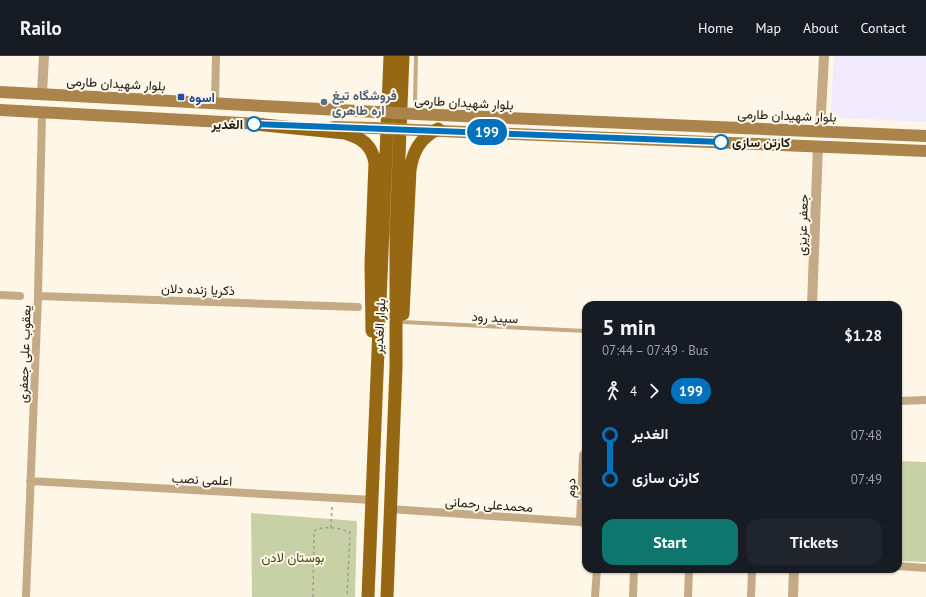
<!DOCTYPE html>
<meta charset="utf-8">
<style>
:root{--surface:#171b24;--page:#20242c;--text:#f1f3f6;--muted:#9ea1a6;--line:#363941;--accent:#0f766e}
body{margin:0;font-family:"PT Sans",Vazirmatn,sans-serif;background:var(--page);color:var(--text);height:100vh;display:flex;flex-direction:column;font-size:15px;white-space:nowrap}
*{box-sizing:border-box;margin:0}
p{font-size:13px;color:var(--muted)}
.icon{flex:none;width:22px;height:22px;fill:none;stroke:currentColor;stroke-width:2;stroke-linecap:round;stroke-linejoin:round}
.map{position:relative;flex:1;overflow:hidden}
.sheet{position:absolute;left:582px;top:245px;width:320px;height:272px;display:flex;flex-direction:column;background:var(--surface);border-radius:12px;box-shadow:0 1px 3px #0004}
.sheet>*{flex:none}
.badge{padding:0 8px;border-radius:13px;font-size:14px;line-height:26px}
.map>.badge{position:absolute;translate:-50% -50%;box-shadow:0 0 0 2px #fff}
.legs{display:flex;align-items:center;gap:6px;height:44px;padding:0 20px;font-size:13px}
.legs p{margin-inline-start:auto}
.summary{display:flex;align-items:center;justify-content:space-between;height:68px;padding:0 20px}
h1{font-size:22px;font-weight:700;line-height:30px}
.button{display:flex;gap:8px;margin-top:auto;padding:8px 20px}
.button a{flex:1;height:46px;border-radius:12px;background:var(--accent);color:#fff;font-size:16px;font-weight:700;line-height:46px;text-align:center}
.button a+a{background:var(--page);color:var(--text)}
ul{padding:0 20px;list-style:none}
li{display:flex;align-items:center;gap:14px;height:44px;font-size:15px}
li i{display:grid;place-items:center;width:6px;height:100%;margin:0 5px;background:currentColor}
li i::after{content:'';width:10px;height:10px;margin:-5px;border:3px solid;border-radius:50%;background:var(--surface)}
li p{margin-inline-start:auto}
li:first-child i{background:linear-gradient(#0000 50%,currentColor 0)}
li:last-child i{background:linear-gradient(currentColor 50%,#0000 0)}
header{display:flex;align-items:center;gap:24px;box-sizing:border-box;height:56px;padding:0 20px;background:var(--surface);border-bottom:1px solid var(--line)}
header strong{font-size:19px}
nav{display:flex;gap:22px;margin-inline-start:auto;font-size:14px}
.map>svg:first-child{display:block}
.commercial{fill:#f0ebfc}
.green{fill:#c8d1a5}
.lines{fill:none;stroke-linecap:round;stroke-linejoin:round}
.path{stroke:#a09b8f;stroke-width:1.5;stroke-dasharray:3 3;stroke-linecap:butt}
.service{stroke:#c5aa86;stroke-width:4}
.minor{stroke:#c5aa86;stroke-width:8}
.tertiary{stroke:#c5aa86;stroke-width:10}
.secondary{stroke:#ab844c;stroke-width:12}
.primary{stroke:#976814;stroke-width:13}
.secondary-bridge{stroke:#ab844c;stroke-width:12}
.line-1-casing{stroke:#fff;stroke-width:9}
.line-1{stroke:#0072bc;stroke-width:6}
.transit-dot{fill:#1a4fb4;stroke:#fef7e7;stroke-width:1.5}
.service-dot{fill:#5c6f8a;stroke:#fef7e7;stroke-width:1.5}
.stop-1-dot{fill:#fff;stroke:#0072bc;stroke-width:2}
.labels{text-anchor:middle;stroke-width:4;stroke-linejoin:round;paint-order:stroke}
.street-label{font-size:13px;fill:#191711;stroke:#fef7e7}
.service-label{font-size:13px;font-weight:bold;fill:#4e5e75;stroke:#fef7e7;text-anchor:start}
.transit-label{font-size:13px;font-weight:bold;fill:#164399;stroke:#fef7e7;text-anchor:start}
.stop-label{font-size:13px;font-weight:bold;fill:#191711;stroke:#fef7e7;text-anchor:end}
.park-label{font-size:13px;fill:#3f460b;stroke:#fef7e7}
</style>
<header>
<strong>Railo</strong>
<nav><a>Home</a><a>Map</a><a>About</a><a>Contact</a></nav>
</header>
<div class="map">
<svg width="926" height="541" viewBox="0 0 926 541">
<rect width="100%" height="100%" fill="#fef7e7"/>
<path class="commercial" d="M834,0h92v66l-86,-4 -9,-7z"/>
<path class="green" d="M898,405l28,1v100l-28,-1z
M251,457l106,8 -2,76h-103z"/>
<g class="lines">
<path class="path" d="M331,472l1,-23
M313,541l1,-66c10,-6 25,-3 36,1l-3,65"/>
<path class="service" d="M416,0l-1,48 8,6
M402,266l184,9"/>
<path class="minor" d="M215,46l1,-46
M0,239l20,1
M38,240l320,11
M898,345l28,-1
M30,425l342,19
M390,453l190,13 6,2
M580,466l3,-67
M898,510l28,2
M26,541l12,-301 4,-184
M595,541l2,-28
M633,541l1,-28
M688,541l1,-28
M751,541l1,-28"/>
<path class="tertiary" d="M42,37l2,-37
M820,75l4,-75
M812,249l6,-159
M793,541l1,-28"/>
<path class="secondary" d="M0,36l377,20
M0,54l262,14
M415,58l511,22
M333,71l41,1
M416,74l510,21"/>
<path class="primary" d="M254,68l91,9c17,5 27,12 30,30l-4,101 1,67
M403,258l7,-144c3,-19 10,-32 28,-41
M368,541l22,-541
M387,541l9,-229v-135l7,-177"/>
<path class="secondary-bridge" d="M377,56l38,2
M374,72l42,2"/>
</g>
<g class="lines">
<g class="line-1-casing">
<path id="line-1" d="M254,68l467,18"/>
</g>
<use href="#line-1" class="line-1"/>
</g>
<rect class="transit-dot" x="177" y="37" width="8" height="8" rx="2"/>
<circle class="service-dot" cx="324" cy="46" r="4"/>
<g class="stop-1-dot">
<circle cx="254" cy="68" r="7"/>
<circle cx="721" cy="86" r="7"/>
</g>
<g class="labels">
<g class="street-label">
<text transform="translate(116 27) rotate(3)" y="5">بلوار شهیدان طارمی</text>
<text transform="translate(464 46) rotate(3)" y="5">بلوار شهیدان طارمی</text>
<text transform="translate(787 59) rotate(2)" y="5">بلوار شهیدان طارمی</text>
<text transform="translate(802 169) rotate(-88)" y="5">جعفر عزیزی</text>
<text transform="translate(198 233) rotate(2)" y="5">ذکریا زنده دلان</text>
<text transform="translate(495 261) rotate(3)" y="5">سپید رود</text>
<text transform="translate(379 270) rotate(-87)" y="5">بلوار الغدیر</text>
<text transform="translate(24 298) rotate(-88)" y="5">یعقوب علی جعفری</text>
<text transform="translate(202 423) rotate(3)" y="5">اعلمی نصب</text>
<text transform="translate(570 432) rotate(-87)" y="5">دوم</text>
<text transform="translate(489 448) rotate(4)" y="5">محمدعلی رحمانی</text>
</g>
<g class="service-label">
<text x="332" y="44">فروشگاه تیغ<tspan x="332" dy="15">اره طاهری</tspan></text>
</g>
<g class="transit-label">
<text x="189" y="46">اسوه</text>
</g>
<g class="stop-label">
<text x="243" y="73">الغدیر</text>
<text x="732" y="91" text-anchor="start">کارتن سازی</text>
</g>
<g class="park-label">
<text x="293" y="506">بوستان لادن</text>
</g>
</g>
</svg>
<b class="badge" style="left:487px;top:76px;background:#0072bc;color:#fff">199</b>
<section class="sheet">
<div class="summary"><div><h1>5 min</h1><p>07:44 – 07:49 · Bus</p></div><b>$1.28</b></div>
<div class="legs"><svg class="icon" aria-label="walk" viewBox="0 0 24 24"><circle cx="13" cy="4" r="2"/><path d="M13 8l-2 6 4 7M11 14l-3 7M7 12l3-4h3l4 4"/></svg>4<svg class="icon" aria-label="forward" viewBox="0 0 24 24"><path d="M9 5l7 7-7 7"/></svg><b class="badge" style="background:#0072bc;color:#fff">199</b></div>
<ul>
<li><i style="color:#0072bc"></i><b>الغدیر</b><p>07:48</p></li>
<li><i style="color:#0072bc"></i><b>کارتن سازی</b><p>07:49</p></li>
</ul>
<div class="button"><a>Start</a><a>Tickets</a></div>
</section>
</div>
